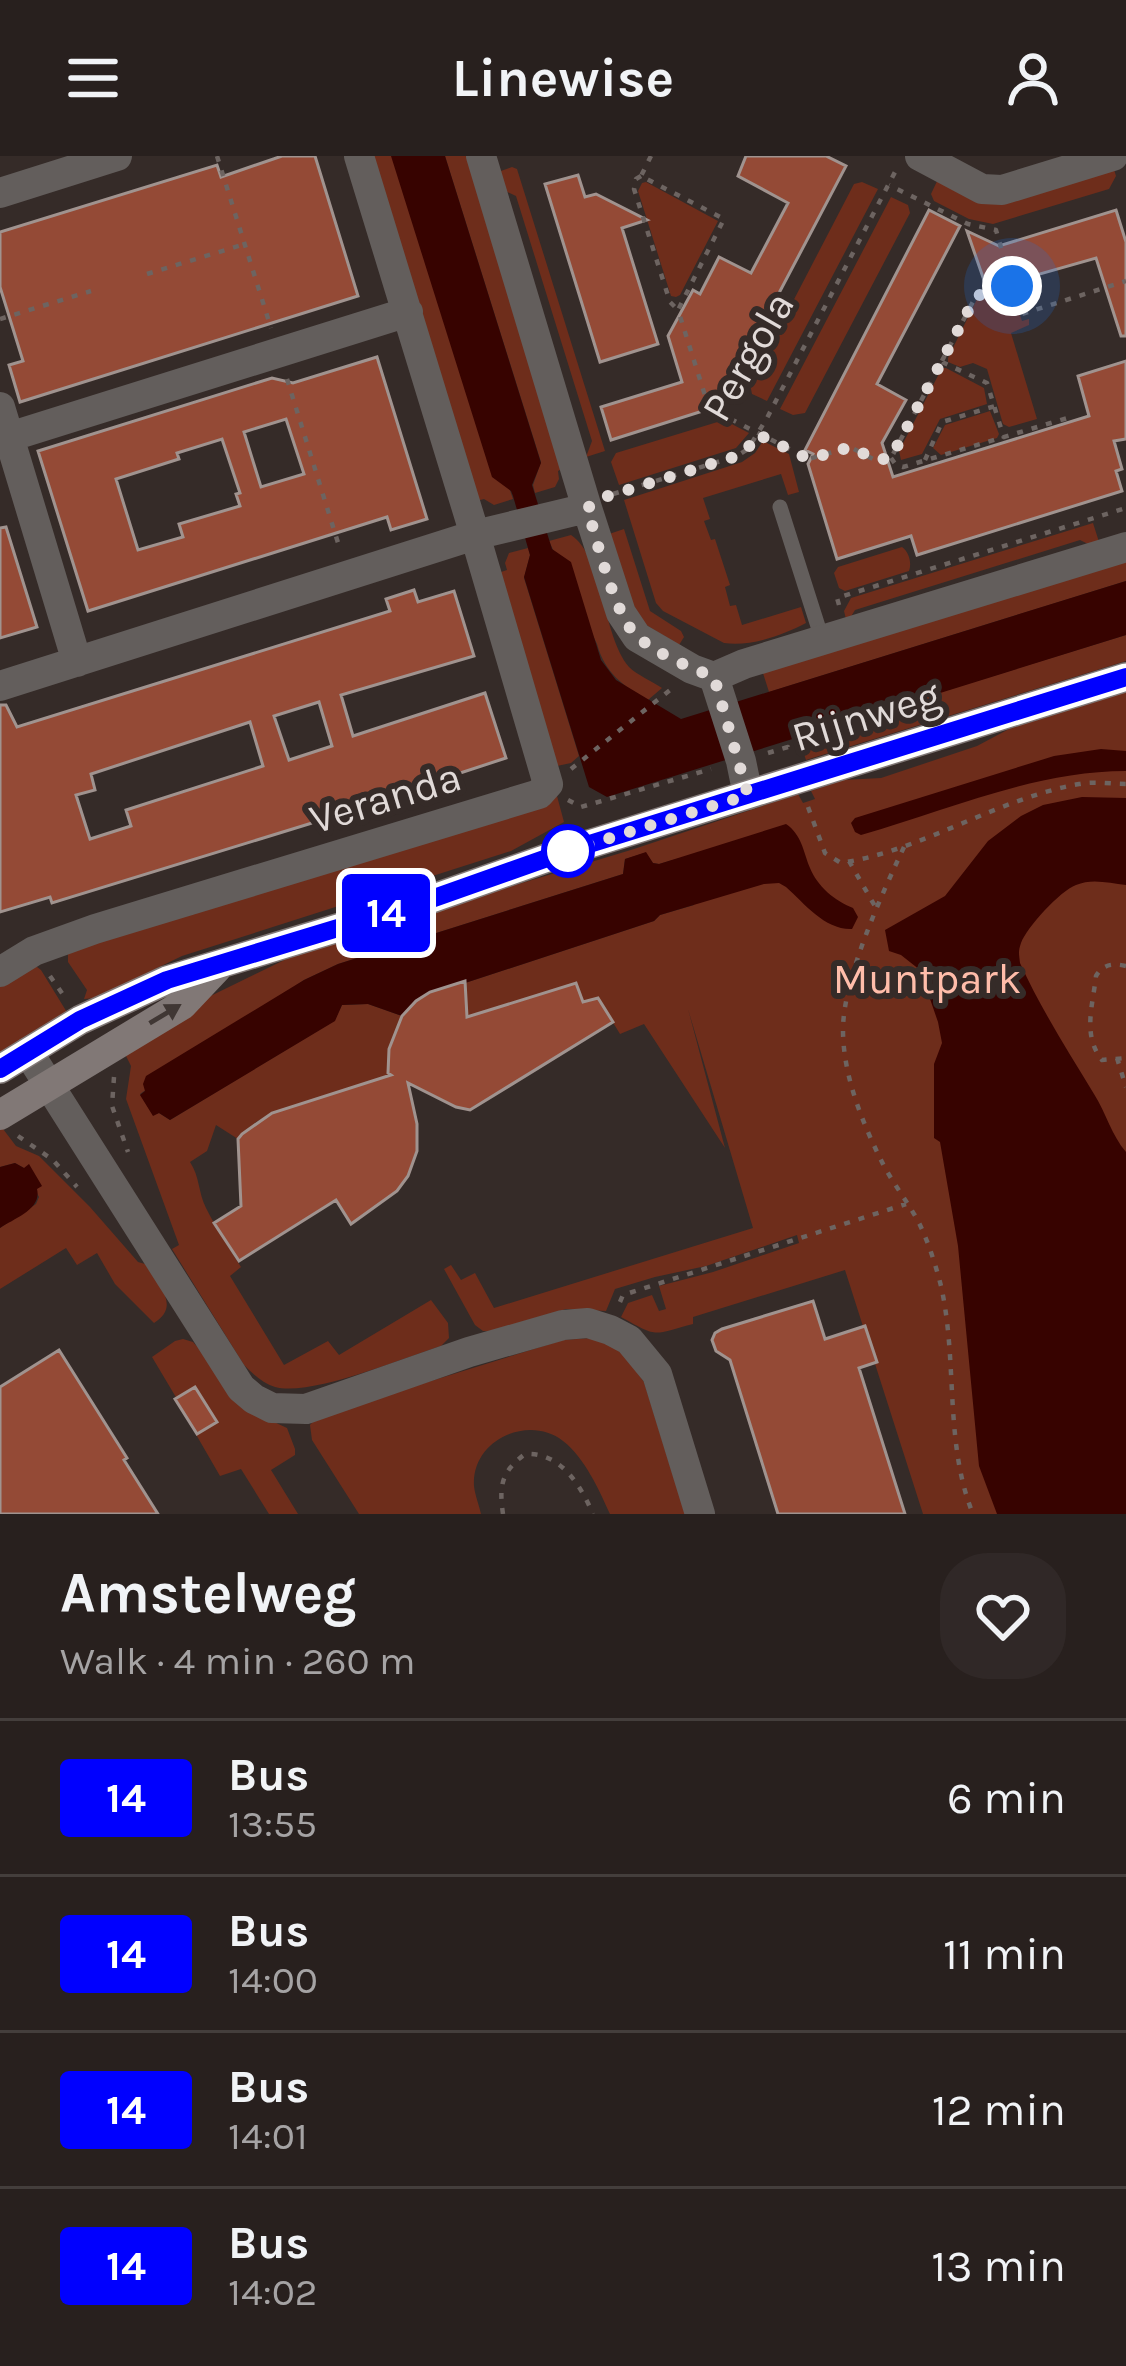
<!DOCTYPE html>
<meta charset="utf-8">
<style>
:root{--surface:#28201e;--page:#302827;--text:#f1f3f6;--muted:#a5a3a4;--line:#443e3c}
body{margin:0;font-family:Karla,sans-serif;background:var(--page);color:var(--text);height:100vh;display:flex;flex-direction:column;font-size:45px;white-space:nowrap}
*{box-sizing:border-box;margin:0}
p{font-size:39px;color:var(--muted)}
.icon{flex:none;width:66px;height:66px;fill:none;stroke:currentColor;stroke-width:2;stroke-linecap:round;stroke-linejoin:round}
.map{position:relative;height:1358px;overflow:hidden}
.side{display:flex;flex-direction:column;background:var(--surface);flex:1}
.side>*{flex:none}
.badge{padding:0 24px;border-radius:9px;font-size:42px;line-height:78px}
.you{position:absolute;width:60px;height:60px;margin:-30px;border:9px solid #fff;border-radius:50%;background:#1a73e8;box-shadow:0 0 0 18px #1a73e833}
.map>.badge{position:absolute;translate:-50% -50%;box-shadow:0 0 0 6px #fff}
.round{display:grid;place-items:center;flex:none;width:126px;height:126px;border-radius:48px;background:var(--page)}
.overview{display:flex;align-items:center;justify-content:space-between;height:204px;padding:0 60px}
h1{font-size:57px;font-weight:700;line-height:90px}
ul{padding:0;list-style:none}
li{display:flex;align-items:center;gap:36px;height:156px;padding:0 60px;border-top:3px solid var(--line)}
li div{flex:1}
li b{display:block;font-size:45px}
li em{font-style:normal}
li .badge{min-width:132px;font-weight:700;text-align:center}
header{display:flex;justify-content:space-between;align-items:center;height:156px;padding:0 60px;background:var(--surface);font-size:54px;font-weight:700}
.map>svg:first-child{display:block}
.green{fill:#6e2d1b}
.water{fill:#370300}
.building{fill:#944a36;stroke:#a0938f;stroke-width:3;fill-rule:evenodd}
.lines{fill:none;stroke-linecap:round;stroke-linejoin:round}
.path{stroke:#6d6461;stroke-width:4.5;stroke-dasharray:6 9;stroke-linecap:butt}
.lane{stroke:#635e5c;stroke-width:15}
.street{stroke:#635e5c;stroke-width:30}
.secondary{stroke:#817876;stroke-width:30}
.oneway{fill:#403734}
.line-casing{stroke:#fff;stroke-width:27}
.line{stroke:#00f;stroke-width:18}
.walk{stroke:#e1dad8;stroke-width:12;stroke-dasharray:0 21.6}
.stop-dot{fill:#fff;stroke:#00f;stroke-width:6}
.labels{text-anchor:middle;stroke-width:12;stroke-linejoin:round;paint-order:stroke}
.street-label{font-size:42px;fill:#e1dad8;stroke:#352b28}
.park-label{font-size:42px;fill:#ffbdaa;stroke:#352b28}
</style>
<header><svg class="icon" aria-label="menu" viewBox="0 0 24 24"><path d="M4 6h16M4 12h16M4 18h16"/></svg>Linewise<svg class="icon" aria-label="person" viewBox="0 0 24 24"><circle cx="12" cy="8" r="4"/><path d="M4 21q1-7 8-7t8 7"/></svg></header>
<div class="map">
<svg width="1126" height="1358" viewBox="0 0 1126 1358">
<rect width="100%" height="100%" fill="#352b28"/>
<path class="green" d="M368,0h24l121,343 -19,6 -10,-6 -8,2z
M445,0h25l96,311 -8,4 1,8 -4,8 -20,6 -2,-8 8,-23z
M1113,10l3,10 -7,13 -116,35 -24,-5 -35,-18 -3,-7 8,-17 37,20z
M512,11l5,2 88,282 -19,6 6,-16 -76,-245 -15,-7 -3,-17z
M646,26l72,39 -38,74 -4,2 -5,-1 -33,-105 4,-8z
M862,26l16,7 -111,212 -15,-7 -2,-10 104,-200z
M891,41l17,8 2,8 -105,200 -12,2 -13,-6z
M1005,134l8,4 9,27 7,-2v6l-18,8 26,86 -28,8 -6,-3 -16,-55 -14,-6 -13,4 -12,-5v-4l29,-59z
M942,212h4l38,20 3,16 -47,15 -18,35 -21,6 -2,-9z
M990,255l9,23 -2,4 -56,17 -8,-7 12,-23z
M724,264l25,13 -13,15 -117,37 -8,-23 5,-9z
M763,285l26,13 10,38 -11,3 -7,-21 -78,24 7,21 -6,2 7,19 4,-1 15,46 -5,2 5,19 6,-1 6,20 59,-18 5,16c-23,12 -55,24 -82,20l-61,-32 -7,-8 -32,-103 118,-38 13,-9z
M1093,367l7,22 -6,2 -14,-7 -225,70 -8,13 -3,-12 7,-13z
M624,373l26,82 31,20 3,6 -5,8 -41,-25 -29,-86z
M571,379c33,22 31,100 58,132 8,8 23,14 33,21l-14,12c-25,-14 -43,-27 -51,-56l-48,-103z
M902,391c7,5 10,16 7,24l-64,20 -6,-3 -5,-15 4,-6z
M528,392l2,7 -6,23 55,178 -8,7 -14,3 -59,-193 9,-3 -2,-7 4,-10z
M1126,401v24l-357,111 -7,-22z
M1126,479v26l-320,99 -8,-24z
M1126,536v822h-203l-78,-244 -152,47v7c-42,11 -34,14 -72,-7l7,-14 24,-8 7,16 7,-2 -7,-23 54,-14 86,-29 -2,-8 -91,31 -51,11 -40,12 -9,22 -40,-2 -75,22h-8l-8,-6 -31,-56 7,-4 10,15 14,-7 19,35 259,-80 -65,-219 37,139 -81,-124 -24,10 -22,-36 -15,4 -7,-19 -109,34 -2,-34 189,-62 6,-6 34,-10 -14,-47 -21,6 -6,-1 -8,-10 -20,6 -2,15 -285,90 -34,16 -164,114 13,21 6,-2 11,7 164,-99 8,-16 26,-1 34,12 -13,33 2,36 -22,-3 -95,30 -18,10 -18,17 -22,-14 -9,26 -17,11c10,15 8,30 16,46 10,20 23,40 35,59l-11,9 54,89 44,-24 11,14 92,-55 17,23 1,15 -8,8c-38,12 -131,51 -166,41 -13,-4 -22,-13 -31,-22l-72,-116 7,-4 -53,-146 5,-33 -9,-18 64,-40 125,-61 323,-98 164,-55 5,9 12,-4 -4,-8 32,-11 38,-2 96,-32 32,-17z
M557,640l7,26 -53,29 -329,105 -87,42 -11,1 3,-9 -19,-28v-16z
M33,808l8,6 27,44 -68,41v-73z
M0,969l16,21 23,10 51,51 48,55 7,2c12,19 37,42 9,59l-39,-39 -18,-31 -20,12 -11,-17 -66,41v-61l36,-24 3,-7 -15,-29 -9,-5 -15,4z
M592,1182l27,10 25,34 41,132h-75c-11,-24 -25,-56 -47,-73 -34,-27 -92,-1 -89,45 1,9 5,19 7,28h-122l-47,-74 -2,-15 8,-9 245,-76z
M183,1183l10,3 66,73 28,13 8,21v6l-24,15 27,44h-29l-28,-45 -21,7 -26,-45 21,-13 -18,-29 -20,10 -25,-42 23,-16z"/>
<path class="water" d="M391,0h54l96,307 -9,22 20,64 19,13 30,98 15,20 65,39 445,-138v54l-519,162 -18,-10 -65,-210 6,-22 -17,-59 -2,-5 -19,-14z
M1101,593l25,2v20c-91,0 -178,39 -265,64l-6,-3 -4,-9 4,-5 199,-62z
M1082,641l44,1v87c-17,-2 -34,-7 -50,0 -16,6 -49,42 -55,58 -3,9 -2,10 -1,20 21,46 48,88 74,131 12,19 18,42 32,58v362h-129l-18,-48 -21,-220 -18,-104 -6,-4v-74l8,-21 -4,-21 -18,-52 -19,-15 -12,-4 -4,-21 60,-34 43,-55 33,-25 22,-11z
M786,668c16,11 17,27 24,44 7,18 25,33 43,40l5,9 -6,12c-27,1 -47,-25 -66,-42l-7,-4 -15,1 -104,31 -6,6 -189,62c-26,2 -46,13 -63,33l-34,-12 -26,1 -7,16 -165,99 -11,-7 -6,3 -13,-21 5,-4 -2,-7 3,-8 158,-96 34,-16 285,-90 2,-15 21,-7 7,11 6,1z
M15,1007l9,5 5,-4 13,22 -5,3c5,20 -22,29 -37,39v-61z"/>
<path class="building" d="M282,0h33l43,140 -338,106 -11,-37 14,-4 -23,-74v-55l217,-67 4,12z
M746,0h80l20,10 -126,239 -9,-4 -5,9 -95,30 -10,-33 81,-25 -14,-46 25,-46 7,4 19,-37 32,16 37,-70 -50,-27z
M578,19l7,22 11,-3 51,26 -25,8 36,116 -58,18 -55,-178z
M929,54l31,16 -83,158 29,16 -24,43 11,34 196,-61 -11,-40 48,-15v78l-12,2 8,28 -6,2 6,20 -205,64 -6,-19 -74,23 -29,-95 5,-10 -8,-4z
M1116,54l10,32v94h-5l-25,-78 -109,31 -20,-58 32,15z
M377,201l50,162 -36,11 -4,-13 -299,94 -50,-160 234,-73 21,5zM286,263l18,55 -43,13 -17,-55zM222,283l18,54 -4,1 4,12 -61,18 4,13 -45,13 -22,-71 63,-20 -2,-6z
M6,371l31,100 -37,11v-110z
M414,434l4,12 36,-11 20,65 -133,39 12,41 132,-43 21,65 -52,17 1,4 -403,124 -2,-6 -50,15v-207h6l11,22 373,-116 -4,-12zM319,546l13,44 -43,14 -15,-44zM250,566l13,44 -137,44 5,16 -41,13 -14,-44 19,-5 -4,-16z
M465,825l2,36 109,-34 7,19 15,-4 15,24 -143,88 -14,-3 -48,-24 9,41v27l-9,25 -11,15 -46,33 -15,-24 -97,61 -25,-38 27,-17 -3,-67 4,-5 30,-21 119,-38 -3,-2 1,-24 13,-33 14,-15 14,-9z
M813,1145l12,38 40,-13 12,36 -18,6 46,146h-127l-48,-154 -14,-9 -4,-11 3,-7 7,-4z
M59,1194l68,108 -3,2 34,54h-158v-127z
M195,1231l22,35 -20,12 -22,-35z"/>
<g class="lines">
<path class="path" d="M217,0l54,172
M651,0l-10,20 83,43 -46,91 31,98 100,51 41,-12 27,14 14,-3 85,-162 36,-10 -16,-56 -28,-6 -79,-39
M641,20l-5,3 -2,10 36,113 6,6
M147,118l98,-30
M1012,130l10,28 104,-33
M0,163l91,-28
M942,206l45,21 17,55
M287,223l52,167
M891,302l5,7 7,2 168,-50
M925,304l17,-38 53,-16
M613,338l124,-38 11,-7 19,-31 128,-246
M839,449l-2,-7 289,-90
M768,597l20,-6 1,4
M571,613l99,-79
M568,644l13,7 130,-38
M808,651l17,46 16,10c83,-13 155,-64 238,-79 15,-3 32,0 47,0
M904,691c-22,47 -61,131 -61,183 0,45 19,92 39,132 11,22 27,41 38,63 9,19 16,41 21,61 17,75 3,157 32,228
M849,705l27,47
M1126,810c-13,-3 -23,-2 -30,10 -3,29 -14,59 6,84l24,-2
M50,820l14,20
M1117,902l9,29
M114,921l-2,29 16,46
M18,980l35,24 24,27
M620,1146l3,-7 283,-91
M503,1358c-4,-28 -2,-42 22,-60 35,-2 55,30 68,60"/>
<path class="lane" d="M780,351l43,135"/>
<path class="street" d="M481,0l106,352 34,105 16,24 55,32 22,8 27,84 7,34
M920,0l62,33 20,1 111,-34
M0,37l117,-37
M0,251l77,255
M9,281l399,-125
M714,521l30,-13 382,-117
M0,530l475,-151 112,-27
M0,816l34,-21 61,-22 444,-135 9,-10 -73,-249 -116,-379
M28,896l213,336 13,11 18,9 34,1 163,-57 94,-27 25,-2 22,7 19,10 28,34 43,140"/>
<path class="secondary" d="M0,913l80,-49 87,-40 253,-77 147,-52 559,-174
M0,959l182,-110 35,-37"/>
</g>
<defs><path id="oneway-solid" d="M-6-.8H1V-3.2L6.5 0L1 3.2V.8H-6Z" transform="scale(3)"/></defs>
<use class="oneway" href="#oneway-solid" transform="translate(165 858) rotate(-31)"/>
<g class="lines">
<g class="line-casing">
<path id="line" d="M0,913l80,-49 87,-40 253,-77 147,-52 559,-174"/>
</g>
<use href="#line" class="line"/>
<path class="walk" d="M568,695l180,-56 -34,-118c-23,-9 -57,-23 -75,-39 -24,-19 -42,-99 -52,-130l18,-11 132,-41 11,-8 9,-14 52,25 41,-12 27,13 14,-2 85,-162 36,-10"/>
</g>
<circle class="stop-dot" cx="568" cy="695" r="24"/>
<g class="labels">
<g class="street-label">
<text transform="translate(747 200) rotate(-60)" y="15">Pergola</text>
<text transform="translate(866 559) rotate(-17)" y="15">Rijnweg</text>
<text transform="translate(385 641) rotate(-17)" y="15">Veranda</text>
</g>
<g class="park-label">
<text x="927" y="837">Muntpark</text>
</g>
</g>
</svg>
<div class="you" style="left:1012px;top:130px"></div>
<b class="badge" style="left:386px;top:757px;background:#00f;color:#fff">14</b>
</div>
<section class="side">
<div class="overview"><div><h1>Amstelweg</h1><p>Walk · 4 min · 260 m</p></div><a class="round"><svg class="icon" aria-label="heart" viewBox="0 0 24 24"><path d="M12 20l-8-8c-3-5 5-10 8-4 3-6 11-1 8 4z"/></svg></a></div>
<ul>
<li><span class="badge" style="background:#00f;color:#fff">14</span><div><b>Bus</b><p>13:55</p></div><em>6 min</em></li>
<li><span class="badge" style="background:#00f;color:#fff">14</span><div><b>Bus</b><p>14:00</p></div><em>11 min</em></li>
<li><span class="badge" style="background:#00f;color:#fff">14</span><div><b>Bus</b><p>14:01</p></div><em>12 min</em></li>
<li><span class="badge" style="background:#00f;color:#fff">14</span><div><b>Bus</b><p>14:02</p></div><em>13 min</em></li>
</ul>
</section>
